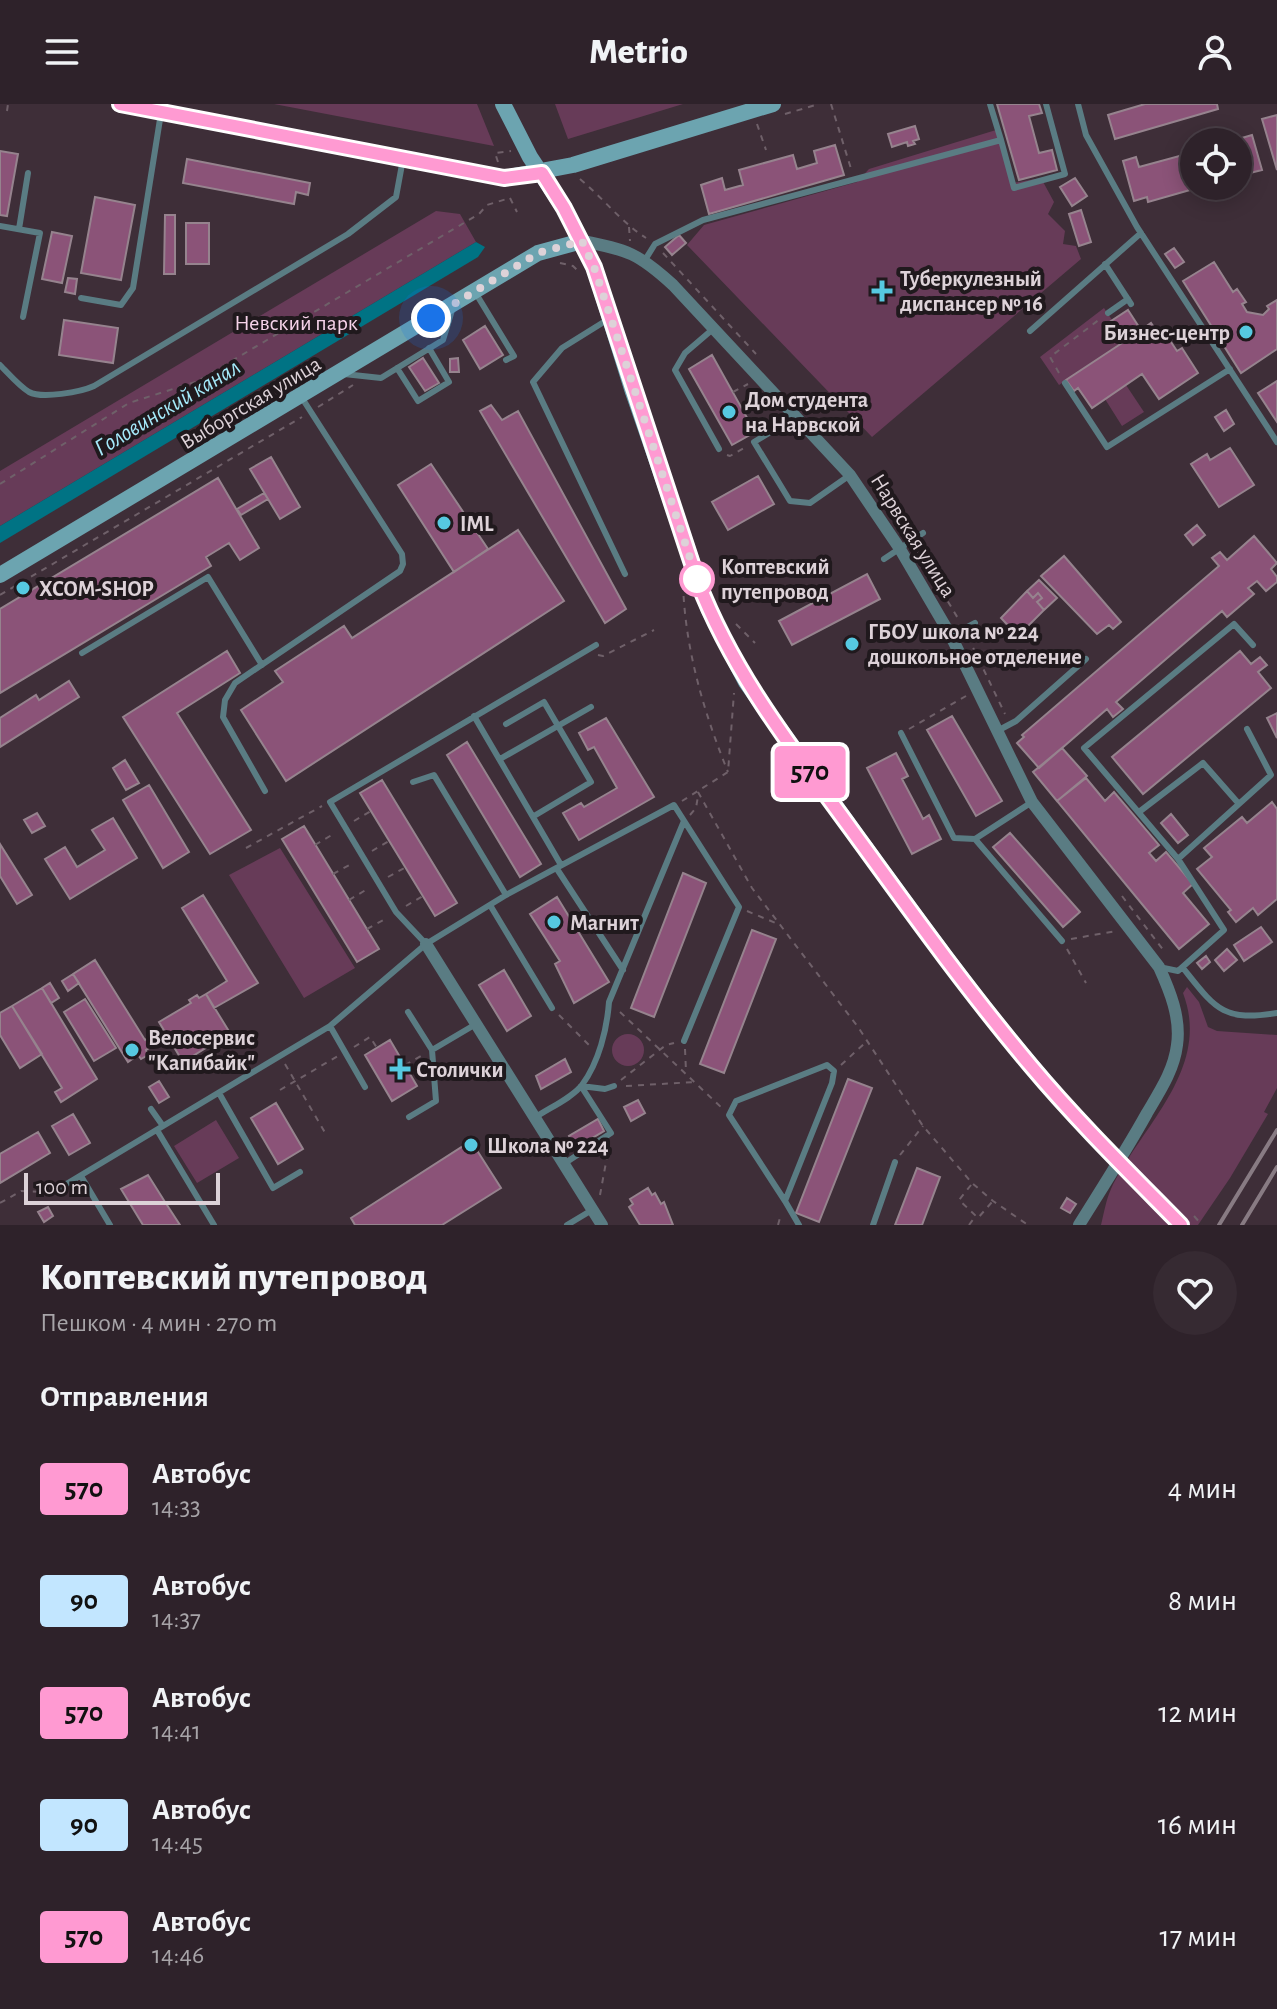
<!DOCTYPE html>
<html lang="ru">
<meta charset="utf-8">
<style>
:root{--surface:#2e222a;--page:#362a32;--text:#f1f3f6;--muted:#a7a4a8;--line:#493f47}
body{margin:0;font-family:"Alegreya Sans",sans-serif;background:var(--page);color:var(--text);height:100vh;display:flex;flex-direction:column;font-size:30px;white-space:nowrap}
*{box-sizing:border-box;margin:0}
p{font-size:26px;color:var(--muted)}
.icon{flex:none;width:44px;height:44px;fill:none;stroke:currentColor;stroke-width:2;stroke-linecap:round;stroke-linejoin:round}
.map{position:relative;height:1121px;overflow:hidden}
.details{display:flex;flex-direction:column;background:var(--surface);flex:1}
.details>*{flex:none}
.badge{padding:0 16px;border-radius:6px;font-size:28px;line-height:52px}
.buttons{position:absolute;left:1180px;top:24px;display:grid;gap:16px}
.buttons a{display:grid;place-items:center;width:72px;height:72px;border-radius:50%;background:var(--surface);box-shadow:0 4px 20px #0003,0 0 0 2px var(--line);font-size:40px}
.scale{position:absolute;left:24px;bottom:20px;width:196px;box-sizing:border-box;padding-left:8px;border:4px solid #ddd2d8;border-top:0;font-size:22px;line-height:28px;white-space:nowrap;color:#ddd2d8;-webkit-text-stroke:6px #20191d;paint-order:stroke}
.you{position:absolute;width:40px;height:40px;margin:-20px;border:6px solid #fff;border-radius:50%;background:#1a73e8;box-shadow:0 0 0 12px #1a73e833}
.map>.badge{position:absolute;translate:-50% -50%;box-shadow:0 0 0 4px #fff}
h2{padding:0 40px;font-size:30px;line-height:72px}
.round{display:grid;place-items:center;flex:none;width:84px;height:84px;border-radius:42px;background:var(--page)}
.head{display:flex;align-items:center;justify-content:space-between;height:136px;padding:0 40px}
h1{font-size:38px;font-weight:800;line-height:60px}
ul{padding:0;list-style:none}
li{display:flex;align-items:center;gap:24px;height:112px;padding:0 40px}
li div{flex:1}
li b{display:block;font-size:30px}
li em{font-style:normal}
li .badge{min-width:88px;font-weight:700;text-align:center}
header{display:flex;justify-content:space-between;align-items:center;height:104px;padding:0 40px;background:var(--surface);font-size:36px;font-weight:800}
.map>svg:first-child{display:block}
.green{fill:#673b58}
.water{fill:#007384}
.building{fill:#8b5378;stroke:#96838e;stroke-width:2}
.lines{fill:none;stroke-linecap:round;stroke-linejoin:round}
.path{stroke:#6f6069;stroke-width:2;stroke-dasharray:6 6;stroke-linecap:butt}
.lane{stroke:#5a7c83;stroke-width:6}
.street{stroke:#5a7c83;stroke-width:12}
.secondary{stroke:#6ca4b0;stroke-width:16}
.rail{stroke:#887b83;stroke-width:4}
.path-bridge{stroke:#6f6069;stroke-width:2;stroke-dasharray:6 6;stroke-linecap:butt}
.secondary-bridge{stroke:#6ca4b0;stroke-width:16}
.line-casing{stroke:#fff;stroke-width:18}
.line{stroke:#ff9ad2;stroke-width:12}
.walk{stroke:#ddd2d8;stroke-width:8;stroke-dasharray:0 14.4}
.poi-dot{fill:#56c9e1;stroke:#20191d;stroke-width:3}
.stop-dot{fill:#fff;stroke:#ff9ad2;stroke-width:4}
.labels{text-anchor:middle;stroke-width:8;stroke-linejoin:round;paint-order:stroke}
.poi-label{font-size:22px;font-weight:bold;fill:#ddd2d8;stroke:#20191d;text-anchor:start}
.park-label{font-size:22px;fill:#f6d3e9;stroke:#20191d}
.street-label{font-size:22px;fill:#ddd2d8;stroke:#20191d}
.stop-label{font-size:22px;font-weight:bold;fill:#ddd2d8;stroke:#20191d;text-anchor:start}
.water-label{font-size:24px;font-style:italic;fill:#a5eafa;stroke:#20191d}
</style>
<header><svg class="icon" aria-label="menu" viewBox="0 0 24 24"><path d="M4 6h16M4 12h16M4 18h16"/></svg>Metrio<svg class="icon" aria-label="person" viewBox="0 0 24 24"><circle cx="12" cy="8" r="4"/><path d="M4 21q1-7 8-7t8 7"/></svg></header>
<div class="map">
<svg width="1277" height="1121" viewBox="0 0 1277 1121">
<rect width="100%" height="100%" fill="#3e2e38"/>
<path class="green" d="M274,0h203l17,42z
M555,0h128l-115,35z
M996,26l17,53 28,-5 13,24 -6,12 17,17 -2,13 13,2 5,13 -209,178 -185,-192 17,-20 153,-43 12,-13z
M436,107l24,3 16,28 -476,284v-55z
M1104,204l8,12 -4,4 14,19 -63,42 -19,-28z
M1126,281l18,27 -22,14 -17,-27z
M280,744l75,120 -51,30 -75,-123z
M1187,883l12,15 9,25 9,4 60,4v53l-13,24 4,2 -38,64 -32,47h-97c3,-12 5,-25 10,-36 30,-63 101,-120 72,-196z
M612 946a16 16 0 1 1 32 0a16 16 0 1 1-32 0Z
M216,1016l23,38 -42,25 -23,-37z"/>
<path class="water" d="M476,138l9,5 -7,10 -478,286v-17z"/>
<path class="building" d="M997,0h42l3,9 -13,3 10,37 13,-3 5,20 -38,10z
M1145,0h72l1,5 -103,30 -7,-24z
M1277,11v55l-15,-51z
M915,22l4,13 -6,2 2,3 -7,2 -1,-4 -15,5 -4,-13z
M1252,31l10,35 -24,6v-34h-10z
M835,41l9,30 -135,39 -8,-29 21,-7 3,12 18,-5 -4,-15 54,-15 4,14 20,-6 -3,-12z
M0,47l18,3 -11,62 -7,-1z
M1194,48v34h10l-56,16 -1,-5 -13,4 -11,-40 13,-4 3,10z
M187,55l123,24 -2,12 -12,-3 -2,12 -111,-21z
M1075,74l12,18 -15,10 -12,-19z
M95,93l40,8 -14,75 -40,-7z
M1081,106l10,32 -12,4 -10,-32z
M165,111h10v59h-11z
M186,119h23v41h-23z
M52,128l20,4 -10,47 -20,-4z
M679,131l7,8 -14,12 -7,-8z
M1174,144l10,14 -9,6 -10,-14z
M1214,158l19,30 4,-3 9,13 -4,2 5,8 16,3 6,-6 -2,-3 10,-6v49l-36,24 -58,-92z
M68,174l9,1 -2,15 -10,-2z
M1128,206l13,20 10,-7 13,19 5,-3 8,12 5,-3 16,25 -39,26 -17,-25 -50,34 -14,-20 -4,3 -8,-11 56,-37 -14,-20z
M64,216l54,8 -5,35 -54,-8z
M485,222l18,29 -23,14 -17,-29z
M712,251l43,77 -23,13 -43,-76z
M423,254l16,25 -14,8 -16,-24z
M458,254l1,14h-9v-13z
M1277,277v41l-19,-29z
M491,301l11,15 16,-9 108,198 -21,14 -125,-212z
M1226,306l8,14 -10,7 -9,-14z
M1230,344l24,37 -35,22 -28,-43 16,-10 3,6z
M271,353l29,50 -20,12 -30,-50z
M431,360l57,85 -34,23 -56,-87z
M758,372l16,28 -46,26 -16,-28z
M218,374l41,70 -19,12 -11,-17 -23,14 5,9 -211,127v-84z
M264,389l4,6 -27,16 -4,-6z
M1197,421l8,10 -12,10 -8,-10z
M518,426l46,71 -278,180 -45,-71 42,-28 -8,-11 69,-45 8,12z
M1254,432l23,27 -6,6 6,8v5l-11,9 -9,-10 -9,7 6,6 -27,23 -5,-6 -106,91 7,7 -10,8 -6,-8 -68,59 -22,-25 7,-6 -2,-2 197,-169 -7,-8 8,-6 7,8z
M1064,452l57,66 -8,7 -4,-4 -12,9 -56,-58z
M867,470l13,25 -88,46 -13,-24z
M1039,476l18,18 -13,12 -7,-8 5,-4 -4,-5 -5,5 -6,-7z
M1027,487l6,7 5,-5 4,5 -5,4 7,8 -26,26 -17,-18z
M227,547l13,22 -63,40 74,117 -41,24 -87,-137z
M1240,547l11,13 9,-7 7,8 -9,7 13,16 -128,106 -31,-37z
M69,577l10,16 -79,50v-29l36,-23 3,5z
M1277,609v25l-10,-20z
M952,612l50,85 -26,15 -49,-86z
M606,614l48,79 -75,43 -16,-27 18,-10 3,4 33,-19 -23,-41 -6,3 -9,-17z
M467,638l74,122 -21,13 -73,-122z
M1062,644l25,28 -30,25 -24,-29z
M896,649l12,23 -6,3 18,34 3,6 6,-4 12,24 -29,15 -45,-86z
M125,656l14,23 -13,7 -13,-22z
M1086,674l19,23 9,-9 45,53 -10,8 7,8 10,-9 27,32 -10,9 26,31 -30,25 -122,-148z
M382,676l75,123 -22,13 -75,-123z
M149,681l40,67 -26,16 -40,-68z
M1272,698l5,7v90l-19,16 -5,-7 -17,14 -8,-10 3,-2 -34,-41 15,-12 -8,-9 38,-31 5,6z
M37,709l8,13 -13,7 -8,-13z
M1171,710l17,21 -10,8 -17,-20z
M113,714l24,40 -67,41 -25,-40 20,-12 12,20 28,-17 -13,-20z
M304,722l75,123 -22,13 -75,-123z
M1010,729l70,79 -17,15 -70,-80z
M0,740l32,51 -15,9 -17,-28z
M683,769l23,10 -52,134 -23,-9z
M203,791l55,88 -44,25 -8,-14 21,-13 -45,-73z
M557,793l52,85 -35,21 -19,-39 5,-3 -30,-47z
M1261,823l11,15 -28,19 -10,-16z
M752,826l24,9 -52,134 -24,-9z
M1227,845l10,11 -13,11 -9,-11z
M1206,852l4,6 -8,7 -5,-6z
M95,856l50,80 18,-11 5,8 -22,13 2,5 -7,4 -3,-4 -10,7 -55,-88z
M504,866l27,46 -24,15 -28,-46z
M73,870l6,9 -11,8 -6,-10z
M50,879l9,15 -8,5 -9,-15z
M42,884l55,91 -36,23 -6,-10 7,-4 -50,-82z
M206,890l24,39 -47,29 -24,-40 32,-19 -2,-3 8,-5 2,3z
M85,895l31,49 -22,13 -30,-49z
M12,902l30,48 -22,14 -20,-33v-22z
M390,936l27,46 -25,15 -27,-46z
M565,955l6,13 -30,17 -5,-13z
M848,975l24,9 -53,134 -23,-9z
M159,977l10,16 -10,6 -10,-16z
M638,996l7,13 -14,8 -7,-14z
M276,999l27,46 -25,15 -27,-46z
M73,1010l17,29 -21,12 -17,-29z
M598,1015l6,12 -29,17 -6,-12z
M38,1028l12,21 -50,30v-29z
M471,1037l30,47 -59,37h-87l-4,-7z
M917,1064l23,9 -18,48h-27z
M148,1071l17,27 15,23h-37l-22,-36z
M648,1084l4,7 3,-2 6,11 3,-2 9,23h-33l-11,-18 4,-3 -3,-5z
M1067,1094l9,6 -6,9 -9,-5z
M48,1103l5,9 -9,6 -6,-10z"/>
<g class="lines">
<path class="path" d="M831,0l21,68
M7,7l1,-7
M785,10l34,-10
M757,20l9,26
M498,58l-3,-9 16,-2
M580,75c23,19 41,43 66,59
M510,94l7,14
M629,123l1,14
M663,149l93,101
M560,159l13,3 6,6
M1059,269l-9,-16 50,-38
M733,288l15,-8
M318,303l35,-22
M727,351l3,1 16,-9
M0,380l129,-81 69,-22 281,-167 8,-9 23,-7
M917,446l42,70
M683,480c2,65 21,129 45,188
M0,491l302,-178
M736,520l19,19
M968,533l37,77
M598,551l5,1 51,-26
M909,625l57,-33
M698,688l54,96 106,139 65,99 49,57 21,18 35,24
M682,697l46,-29 6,-79
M690,711l6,-7 2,-12
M354,717l17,-10
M315,741l20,-12
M246,744l76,-42
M372,747l17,-10
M333,770l20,-11
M388,773l18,-10
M1122,792l42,55
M349,796l20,-12
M406,802l17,-10
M747,807l31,13
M367,825l20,-11
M1071,835l45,-8
M1067,845l19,34
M620,908l103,97
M559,911l32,32
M354,943l16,-10 7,11
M685,945l1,22
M285,960l42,72
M405,961l16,-9
M841,961l25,-23
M621,976l45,-35 8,-2
M626,982l69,-4
M280,986l58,-34
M900,1051l23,-29
M971,1081l-12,15 17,16 2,2 14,-16
M600,1091l9,-49
M0,1099l21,-12 23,1
M778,1121l3,-11
M969,1121l6,-8"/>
<path class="lane" d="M1078,0l8,31 51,92 140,215
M1001,36l13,48 51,-14 -19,-70
M0,122l40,7 -17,84
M19,125l9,-56
M645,156l10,-16 48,-24 298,-80 -11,-36
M1105,160l26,40
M475,188l39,64 -8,4
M81,194l40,7 12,-17 28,-175
M1108,209l20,-14
M607,216l-45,28 -29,34 92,192
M713,225l-28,24 -10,17 44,79
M1030,227l111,-98
M0,261c9,9 19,21 29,27 13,7 52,0 65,-6l254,-152 48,-37 7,-38
M397,264l21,33 31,-19 -20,-34
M344,270l37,4 62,-38 10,-33
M1065,279l42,64 123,-78
M795,313l-41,25 36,59 20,2 40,-28
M884,455l39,-26
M951,532l24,-13
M82,549l126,-76 54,88
M474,612l87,149
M506,620l38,-22 47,80 -57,34
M999,626l17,-9 70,-62
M901,629l53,105 21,1
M500,655l91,-52
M413,678l21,-7 72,120
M265,687l-42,-74 2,-17 10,-17 165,-112 3,-7 -1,-10 -100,-156
M1032,698l-57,37 87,102
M1139,708l64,-49 36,41
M1178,755l93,-84 -24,-46
M557,765l66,101
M490,801l62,103
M426,840l-30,-32 -66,-110 266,-157
M1159,863l19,4 46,-41 -46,-71 -94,-111 150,-124 19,21
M1183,864c32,40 39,54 94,45
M408,908l24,38 44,-26
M330,922l35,61
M827,961l7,6 -2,12 -47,118 -56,-86 7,-14z
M219,989l54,95 27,-16
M151,1005l12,17
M409,1013l27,-16 -4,-51
M536,1013c13,-9 36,-19 46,-32 17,-23 25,-56 27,-83l75,-181
M157,1026l57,95
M562,1061l49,-32 -30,-47 24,3 9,-3
M81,1072l29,49
M53,1088l277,-166 96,-82 80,-49 168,-90 65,102 -55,134
M785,1097l14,24
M567,1121l25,-15
M873,1121l22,-63"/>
<path class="street" d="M582,137c46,9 56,12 91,44l177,190 50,74 51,87 81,166 127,165c11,24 22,51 18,78 -3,25 -17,46 -30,68 -21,38 -45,75 -68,112
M426,840l176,281"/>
<path class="secondary" d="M120,0l384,74 69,-13 200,-61
M503,0l27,53 34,51 30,59 39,125 75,216 38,74 119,165
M0,471l538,-322 44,-12"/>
<path class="rail" d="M1219,1121l58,-95
M1242,1121l35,-58"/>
<path class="path-bridge" d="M1194,1112l8,9"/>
<path class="secondary-bridge" d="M865,743c54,74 107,148 166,218 47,57 99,108 150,160"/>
</g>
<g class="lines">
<g class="line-casing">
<path id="line" d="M120,0l384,74 38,-5 22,35 30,59 104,315c36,93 95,167 153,247 58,80 116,161 180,237 47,56 99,107 150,159"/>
</g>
<use href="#line" class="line"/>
<path class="walk" d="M431,214l107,-65 44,-12 12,26 104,315 -1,-3"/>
</g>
<g class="poi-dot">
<path d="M878 175h8v8h8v8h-8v8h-8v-8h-8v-8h8z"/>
<circle cx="1246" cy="228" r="8"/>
<circle cx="729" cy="308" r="8"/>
<circle cx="444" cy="419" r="8"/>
<circle cx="23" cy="484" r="8"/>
<circle cx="852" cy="540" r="8"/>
<circle cx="554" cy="818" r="8"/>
<circle cx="132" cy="946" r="8"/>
<path d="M396 953h8v8h8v8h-8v8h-8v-8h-8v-8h8z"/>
<circle cx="471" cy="1041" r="8"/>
</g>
<circle class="stop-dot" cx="697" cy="475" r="16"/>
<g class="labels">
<g class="poi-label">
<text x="900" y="182">Туберкулезный<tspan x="900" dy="25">диспансер № 16</tspan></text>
<text x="1230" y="236" text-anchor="end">Бизнес-центр</text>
<text x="745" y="303">Дом студента<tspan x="745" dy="25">на Нарвской</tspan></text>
<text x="460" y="427">IML</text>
<text x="39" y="492">XCOM-SHOP</text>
<text x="868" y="535">ГБОУ школа № 224<tspan x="868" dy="25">дошкольное отделение</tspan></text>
<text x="570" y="826">Магнит</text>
<text x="148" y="941">Велосервис<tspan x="148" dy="25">"Капибайк"</tspan></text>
<text x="416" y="973">Столички</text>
<text x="487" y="1049">Школа № 224</text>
</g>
<g class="park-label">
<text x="296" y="226">Невский парк</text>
</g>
<g class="street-label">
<text transform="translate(250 298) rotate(-31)" y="8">Выборгская улица</text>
<text transform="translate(914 431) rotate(58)" y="8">Нарвская улица</text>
</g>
<g class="stop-label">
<text x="721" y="470">Коптевский<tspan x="721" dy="25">путепровод</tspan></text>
</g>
<g class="water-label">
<text transform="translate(167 303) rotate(-31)" y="8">Головинский канал</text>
</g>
</g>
</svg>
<div class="buttons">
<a><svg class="icon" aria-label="locate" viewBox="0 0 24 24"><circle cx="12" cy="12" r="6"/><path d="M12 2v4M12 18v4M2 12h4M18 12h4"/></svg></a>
</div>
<div class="scale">100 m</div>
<div class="you" style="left:431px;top:214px"></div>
<b class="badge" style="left:810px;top:668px;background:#ff9ad2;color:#111">570</b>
</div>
<section class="details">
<div class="head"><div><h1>Коптевский путепровод</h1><p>Пешком · 4 мин · 270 m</p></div><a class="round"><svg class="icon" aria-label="heart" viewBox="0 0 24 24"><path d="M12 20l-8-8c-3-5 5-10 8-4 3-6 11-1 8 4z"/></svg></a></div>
<h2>Отправления</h2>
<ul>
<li><span class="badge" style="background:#ff9ad2;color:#111">570</span><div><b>Автобус</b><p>14:33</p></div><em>4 мин</em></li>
<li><span class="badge" style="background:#c2e6ff;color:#111">90</span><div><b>Автобус</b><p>14:37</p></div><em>8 мин</em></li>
<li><span class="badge" style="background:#ff9ad2;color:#111">570</span><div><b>Автобус</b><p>14:41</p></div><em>12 мин</em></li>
<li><span class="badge" style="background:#c2e6ff;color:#111">90</span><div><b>Автобус</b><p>14:45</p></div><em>16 мин</em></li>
<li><span class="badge" style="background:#ff9ad2;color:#111">570</span><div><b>Автобус</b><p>14:46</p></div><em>17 мин</em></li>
</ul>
</section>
